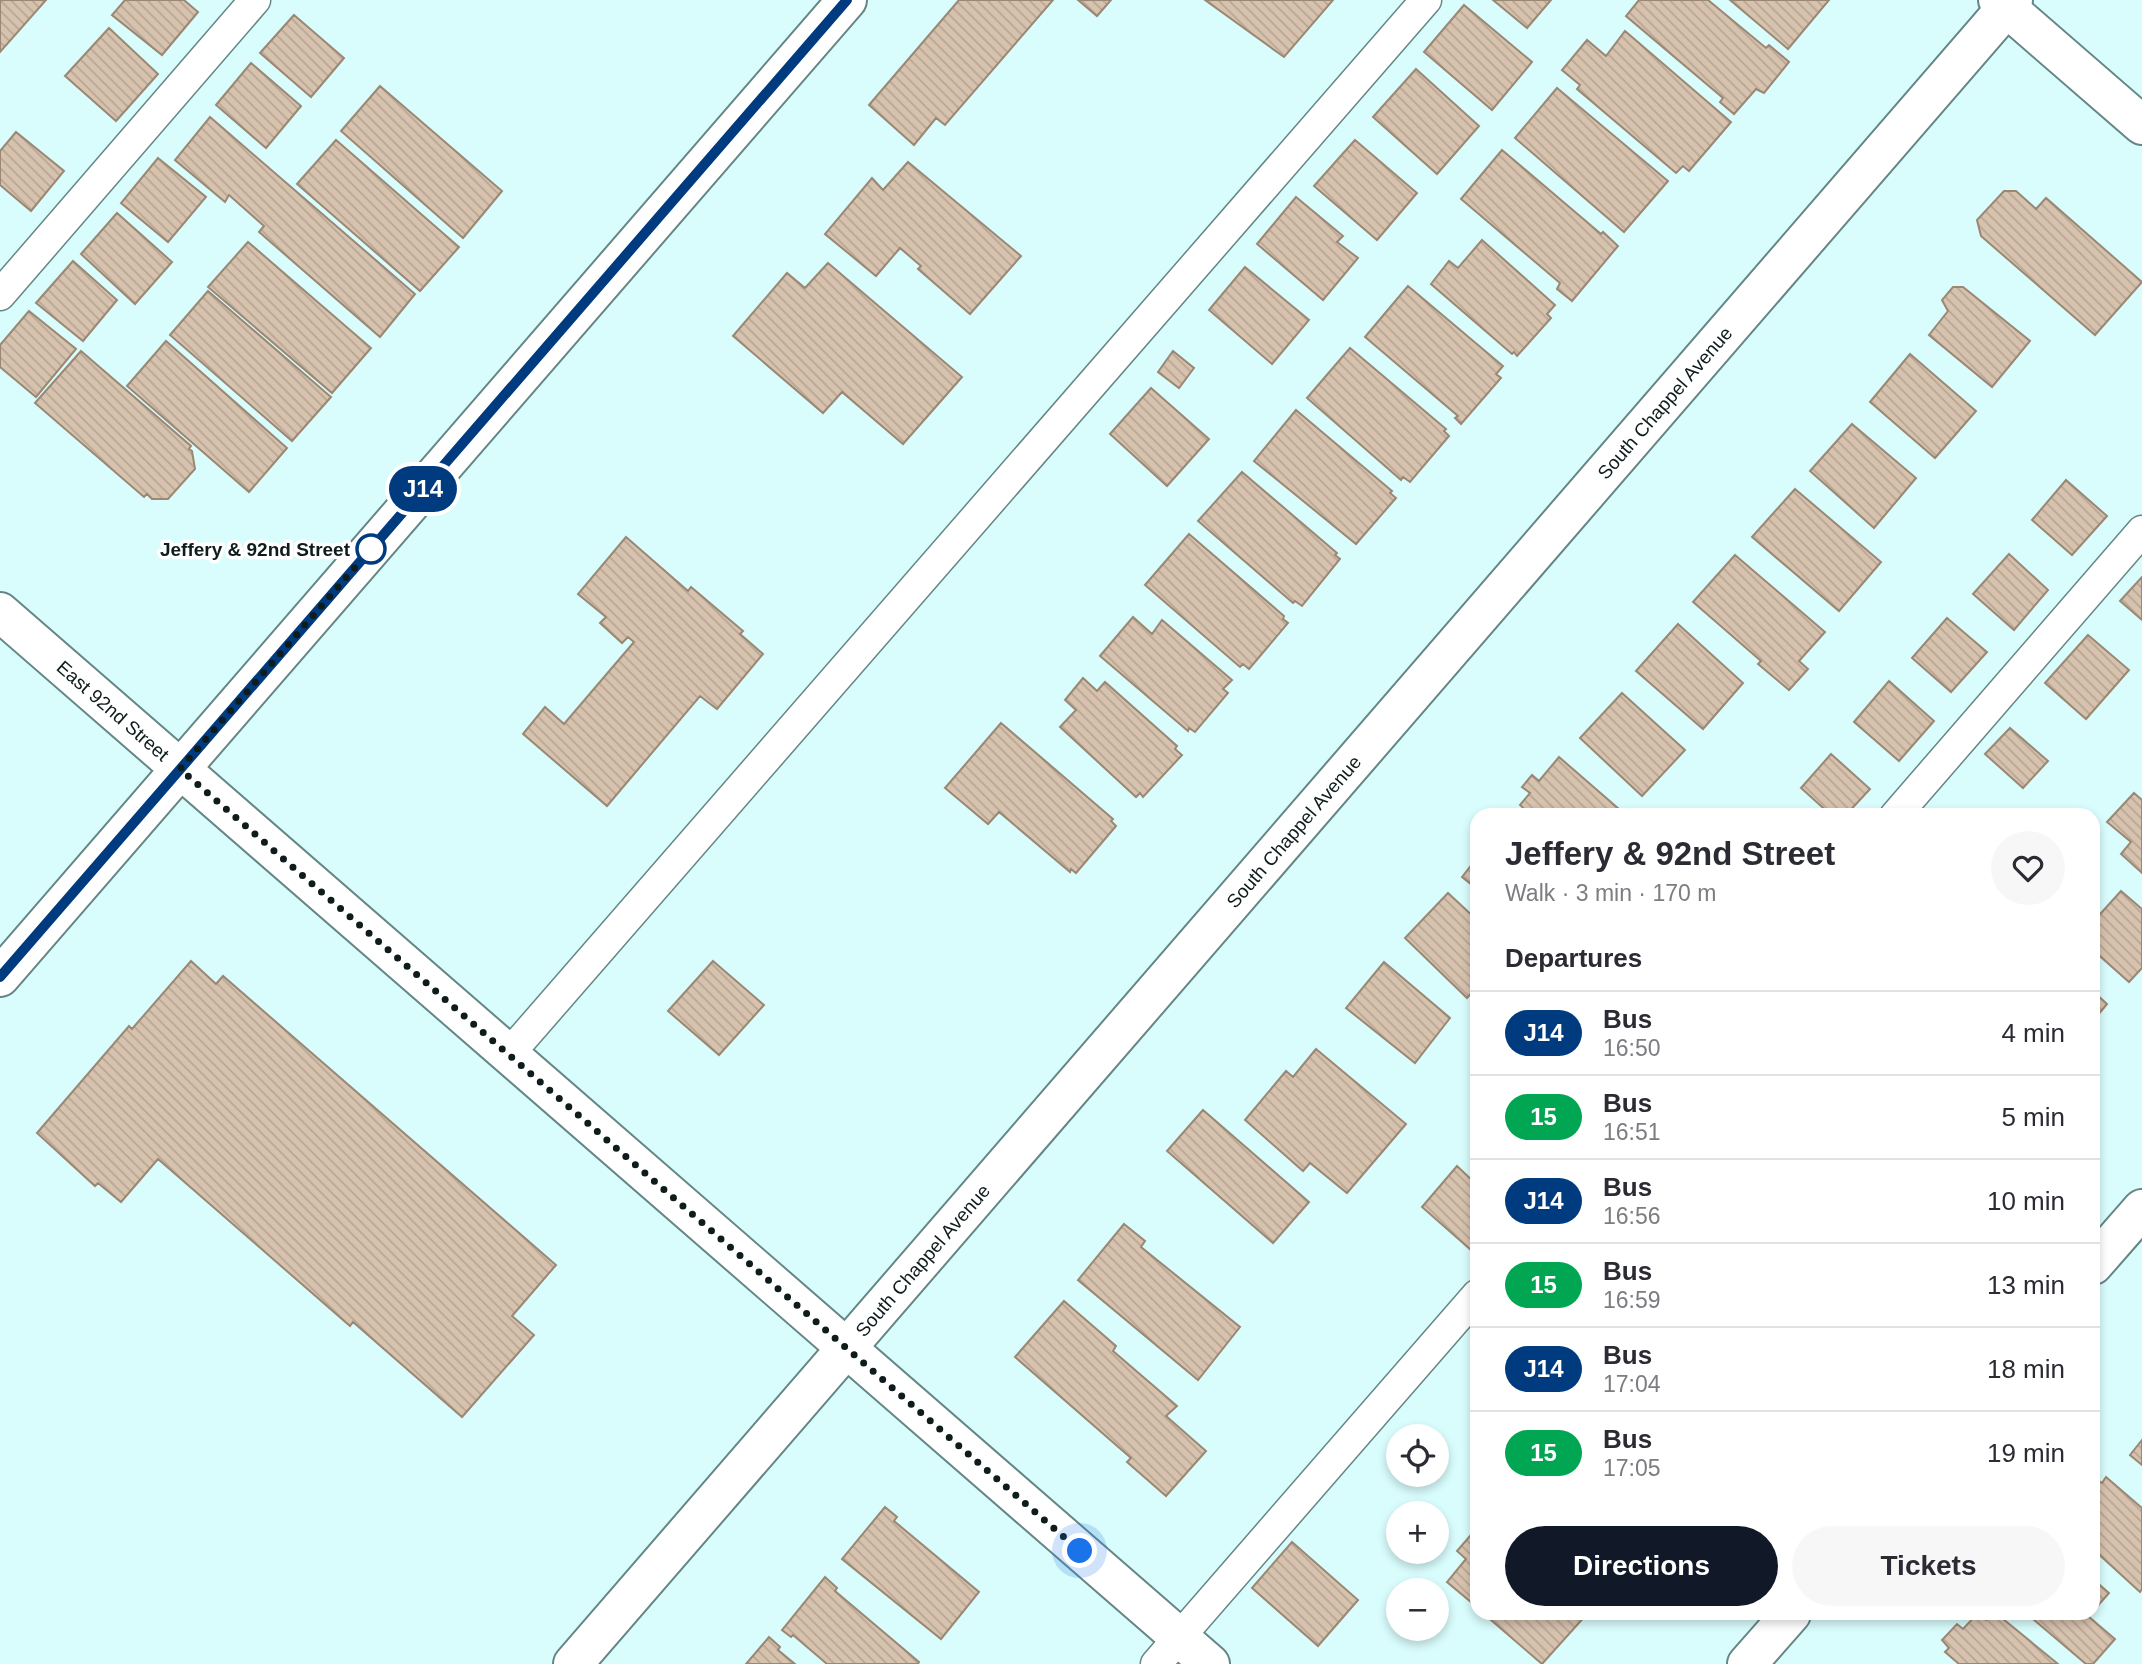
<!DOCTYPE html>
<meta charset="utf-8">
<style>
:root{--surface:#fff;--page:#f7f7f7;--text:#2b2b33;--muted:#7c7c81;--line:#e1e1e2;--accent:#111827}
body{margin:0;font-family:Arial,sans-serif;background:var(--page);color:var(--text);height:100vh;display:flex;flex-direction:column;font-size:26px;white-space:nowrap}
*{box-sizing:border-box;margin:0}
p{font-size:23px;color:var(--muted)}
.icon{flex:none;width:38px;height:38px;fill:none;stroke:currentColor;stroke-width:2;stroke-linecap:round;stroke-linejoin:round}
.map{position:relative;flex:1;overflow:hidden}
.sheet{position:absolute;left:1470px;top:808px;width:630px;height:812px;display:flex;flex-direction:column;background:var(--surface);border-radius:21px;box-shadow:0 4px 10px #0003}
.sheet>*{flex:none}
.badge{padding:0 14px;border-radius:23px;font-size:24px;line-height:46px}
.controls{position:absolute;left:1386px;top:1424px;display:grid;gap:14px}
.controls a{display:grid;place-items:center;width:63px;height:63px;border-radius:50%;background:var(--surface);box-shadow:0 4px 10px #0003;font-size:35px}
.you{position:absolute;width:35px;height:35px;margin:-18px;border:5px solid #fff;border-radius:50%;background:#1a73e8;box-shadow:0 0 0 10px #1a73e833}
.map>.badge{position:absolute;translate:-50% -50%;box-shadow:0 0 0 4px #fff}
h2{padding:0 35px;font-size:26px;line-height:63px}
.round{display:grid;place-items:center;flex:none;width:74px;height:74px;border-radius:37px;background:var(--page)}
.head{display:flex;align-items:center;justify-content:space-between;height:119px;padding:0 35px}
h1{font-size:33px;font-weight:800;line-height:52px}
.cta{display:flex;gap:14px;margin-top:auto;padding:14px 35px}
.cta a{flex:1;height:80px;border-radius:42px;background:var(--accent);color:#fff;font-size:28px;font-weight:800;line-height:80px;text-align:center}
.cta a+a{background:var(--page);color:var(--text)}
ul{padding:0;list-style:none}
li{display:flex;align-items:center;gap:21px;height:84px;padding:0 35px;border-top:2px solid var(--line)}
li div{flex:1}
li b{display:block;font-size:26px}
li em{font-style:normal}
li .badge{min-width:77px;font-weight:700;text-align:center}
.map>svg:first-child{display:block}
.building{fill:url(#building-back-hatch);stroke:#9a8774;stroke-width:2}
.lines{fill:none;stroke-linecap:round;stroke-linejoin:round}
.lane-casing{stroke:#668686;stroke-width:33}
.street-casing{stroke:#668686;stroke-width:42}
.secondary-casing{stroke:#668686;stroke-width:42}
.lane{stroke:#fff;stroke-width:30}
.street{stroke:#fff;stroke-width:38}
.secondary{stroke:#fff;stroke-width:38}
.line-casing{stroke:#fff;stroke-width:16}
.line{stroke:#003b80;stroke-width:10}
.walk{stroke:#0f1c1c;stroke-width:7;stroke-dasharray:0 12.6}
.stop-dot{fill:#fff;stroke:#003b80;stroke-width:3.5}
.labels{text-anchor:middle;stroke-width:7;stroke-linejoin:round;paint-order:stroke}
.street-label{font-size:19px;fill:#0f1c1c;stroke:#fff}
.stop-label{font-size:19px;font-weight:bold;fill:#0f1c1c;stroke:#fff;text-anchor:end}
</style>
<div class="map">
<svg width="2142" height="1664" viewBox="0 0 2142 1664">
<defs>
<pattern id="building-back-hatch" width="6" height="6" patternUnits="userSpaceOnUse" patternTransform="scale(1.75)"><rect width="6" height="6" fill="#d7c2ae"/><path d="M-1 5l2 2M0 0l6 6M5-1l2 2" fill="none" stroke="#b7a695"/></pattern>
</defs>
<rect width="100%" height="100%" fill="#d9fcfc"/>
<path class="building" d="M0,0h46l-46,52z
M125,0h59l14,12 -36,43 -50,-40z
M959,0h94l-108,125 -9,-7 -22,27 -45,-40z
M1078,0h33l-14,16z
M1205,0h128l-49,57z
M1493,0h58l-24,28z
M1639,0h69l58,48 3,-3 20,17 -25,31 -8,-4 -22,25 -14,-12 3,-4 -97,-82z
M1730,0h99l-41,49z
M1464,5l68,57 -40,48 -68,-58z
M294,15l50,43 -33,39 -51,-44z
M109,28l49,46 -42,47 -51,-45z
M1625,31l106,91 -42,49 -6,-5 -7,7 -99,-84 3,-4 -18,-15 25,-30 19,16z
M251,63l50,43 -35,42 -50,-43z
M1416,69l63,57 -42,48 -64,-57z
M380,86l122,105 -39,47 -122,-107z
M1557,88l111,93 -44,51 -109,-94z
M210,117l205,177 -35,43 -121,-105 5,-6 -35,-31 -4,7 -50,-42z
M16,132l48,39 -33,40 -31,-26v-34z
M336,140l123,107 -39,44 -123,-107z
M1355,140l62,53 -40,47 -63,-54z
M1502,150l99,84 2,-2 15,14 -46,55 -15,-12 3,-6 -99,-84z
M158,158l48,39 -38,45 -47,-39z
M908,162l113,94 -51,58 -52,-45 3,-3 -21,-18 -24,28 -51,-42 47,-56 11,12z
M2004,191h12l20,18 10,-11 96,84 -47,53 -114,-99 -4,-16z
M1296,197l47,39 -6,6 21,16 -35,42 -66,-56z
M117,213l55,49 -37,42 -54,-50z
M1482,240l73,65 -8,9 4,4 -34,38 -3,-4 -2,2 -81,-70 18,-23 9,7z
M248,242l123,106 -39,45 -124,-106z
M73,261l44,39 -34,41 -47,-38z
M828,263l134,114 -59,67 -61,-52 -19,21 -90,-77 54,-63 18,15z
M1245,267l64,53 -37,44 -63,-54z
M1408,286l95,80 -7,8 5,4 -40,46 -6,-6 3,-2 -93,-79z
M1953,287h10l67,54 -38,46 -63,-52 19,-24 -6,-11z
M208,291l123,106 -39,44 -122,-106z
M29,311l47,38 -40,48 -36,-30v-22z
M166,341l121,107 -38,44 -122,-106z
M1350,348l96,81 -2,2 5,5 -39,46 -7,-5 -2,3 -94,-82z
M81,351l110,95 -2,3 3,2 3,18 -27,30h-16l-5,-5 -3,3 -109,-94z
M1173,351l21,17 -15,20 -21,-16z
M1910,354l66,57 -41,47 -65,-56z
M1151,388l58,51 -42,47 -57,-52z
M1296,410l96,81 -2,2 6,5 -40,46 -102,-83z
M1852,424l64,54 -42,50 -64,-57z
M1242,472l95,81 -2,2 5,4 -38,47 -7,-5 -2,2 -95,-82z
M2066,480l41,36 -35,39 -40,-35z
M1795,489l86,73 -42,49 -87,-74z
M1189,534l95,82 -1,3 5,4 -39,46 -6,-5 -3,3 -95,-82z
M626,537l62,54 3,-4 52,44 -3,3 23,20 -46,55 -17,-13 -93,110 -84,-72 22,-27 19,17 70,-82 -6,-5 -6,6 -22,-20 6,-6 -28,-23z
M2009,554l39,36 -34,40 -41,-36z
M1735,555l90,77 -26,29 9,8 -19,21 -31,-26 3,-3 -68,-59z
M2142,577v43l-22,-19z
M1133,617l19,17 10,-14 70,60 -9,9 5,4 -33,39 -6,-4 -1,3 -88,-75z
M1947,618l40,34 -36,40 -39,-34z
M1678,624l65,59 -40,46 -67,-58z
M2088,635l41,35 -43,49 -41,-36z
M1083,678l14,13 8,-9 72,64 -2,3 7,6 -39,42 -3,-4 -4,4 -76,-70 16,-17 -11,-10z
M1889,681l45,40 -35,40 -45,-39z
M1622,693l63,57 -43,46 -62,-58z
M1001,723l112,96 -2,2 5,5 -40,47 -5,-4 -1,3 -71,-60 -11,12 -43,-36z
M2010,728l38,33 -25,27 -38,-34z
M1831,754l39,35 -25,27h-13l-31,-28z
M1559,757l68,59h-95l-12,-11 10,-12 -8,-6 10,-12 7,6z
M2134,793l8,7v73l-21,-19 10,-12 -24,-20z
M1477,858v31l-15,-12z
M2121,891l21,18v59l-13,14 -36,-32v-28z
M1448,893l29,27v67l-10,11 -62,-60z
M191,961l25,23 7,-8 333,289 -44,51 22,19 -72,82 -109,-95 -3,4 -192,-167 -37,43 -23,-19 -3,3 -58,-53 92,-107 3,3z
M713,961l51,44 -45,50 -51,-44z
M1384,962l66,56 -35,45 -69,-55z
M2093,991l14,13 -14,17z
M1316,1049l90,75 -59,69 -37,-30 -7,8 -58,-51 41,-49 7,6z
M1203,1110l106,92 -36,41 -106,-92z
M1457,1166l20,19v58l-6,7 -49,-43z
M1124,1224l21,17 -4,6 99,80 -42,53 -120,-100z
M1064,1301l52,45 -3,5 64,55 -11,10 40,35 -40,45 -39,-34 4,-4 -116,-101z
M2142,1440v25l-12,-10z
M2106,1477l36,31v81l-2,3 -47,-43v-69l1,-2 8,5z
M885,1507l12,10 -3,4 85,71 -38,47 -99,-80z
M1477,1528v79l-30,-25 19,-23 -9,-8z
M1292,1542l66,58 -40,46 -66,-58z
M825,1577l12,11 -2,3 84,71 -1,2h-91l-34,-29 -2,2 -9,-7z
M2093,1579l16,14 -16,18z
M1484,1614h103l-45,50z
M1977,1614l9,6 6,-6h5l61,50h-99l-14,-12 4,-4 -7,-8 15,-16 6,5z
M2027,1614h64l-3,2 27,23 -22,25h-7z
M769,1637l11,10 -2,3 17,14h-49z"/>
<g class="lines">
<g class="lane-casing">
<path id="lane" d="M0,295l255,-295
M1895,816l247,-285
M509,1054l917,-1054
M1156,1664l321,-369"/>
</g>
<g class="street-casing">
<g id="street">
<path d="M1998,0l144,125"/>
<path id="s1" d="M0,612l1210,1052"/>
<path d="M2093,1265l49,-56"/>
<path id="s2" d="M573,1664l1440,-1664"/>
<path d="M1747,1664l44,-50"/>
</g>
</g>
<g class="secondary-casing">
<path id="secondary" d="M0,977l847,-977"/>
</g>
<use href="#lane" class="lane"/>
<use href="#street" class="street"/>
<use href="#secondary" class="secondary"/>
</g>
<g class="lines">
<g class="line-casing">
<path id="line" d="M0,977l847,-977"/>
</g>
<use href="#line" class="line"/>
<path class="walk" d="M371,549l-191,220 900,782"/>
</g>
<circle class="stop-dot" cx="371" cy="549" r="14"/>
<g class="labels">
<g class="street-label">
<text dy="7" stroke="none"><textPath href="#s2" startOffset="1668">South Chappel Avenue</textPath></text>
<text dy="7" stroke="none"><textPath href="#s1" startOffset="150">East 92nd Street</textPath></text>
<text dy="7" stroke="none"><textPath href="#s2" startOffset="1101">South Chappel Avenue</textPath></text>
<text dy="7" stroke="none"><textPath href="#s2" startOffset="534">South Chappel Avenue</textPath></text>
</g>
<g class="stop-label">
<text x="350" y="556">Jeffery &amp; 92nd Street</text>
</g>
</g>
</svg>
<div class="controls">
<a><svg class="icon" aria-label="locate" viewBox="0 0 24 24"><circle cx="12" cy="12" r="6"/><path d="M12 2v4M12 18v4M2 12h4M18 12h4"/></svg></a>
<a>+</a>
<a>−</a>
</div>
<div class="you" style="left:1080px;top:1551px"></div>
<b class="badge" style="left:423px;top:489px;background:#003b80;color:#fff">J14</b>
<section class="sheet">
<div class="head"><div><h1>Jeffery &amp; 92nd Street</h1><p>Walk · 3 min · 170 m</p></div><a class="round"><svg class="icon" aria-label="heart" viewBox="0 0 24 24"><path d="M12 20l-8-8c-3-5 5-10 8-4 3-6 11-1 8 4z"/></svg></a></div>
<h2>Departures</h2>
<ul>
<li><span class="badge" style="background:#003b80;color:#fff">J14</span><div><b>Bus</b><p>16:50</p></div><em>4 min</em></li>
<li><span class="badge" style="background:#00a651;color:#fff">15</span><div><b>Bus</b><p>16:51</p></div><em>5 min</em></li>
<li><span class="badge" style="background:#003b80;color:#fff">J14</span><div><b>Bus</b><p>16:56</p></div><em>10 min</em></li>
<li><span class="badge" style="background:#00a651;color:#fff">15</span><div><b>Bus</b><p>16:59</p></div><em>13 min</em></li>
<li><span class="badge" style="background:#003b80;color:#fff">J14</span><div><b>Bus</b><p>17:04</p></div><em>18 min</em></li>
<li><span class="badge" style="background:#00a651;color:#fff">15</span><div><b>Bus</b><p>17:05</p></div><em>19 min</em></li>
</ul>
<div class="cta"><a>Directions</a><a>Tickets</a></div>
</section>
</div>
